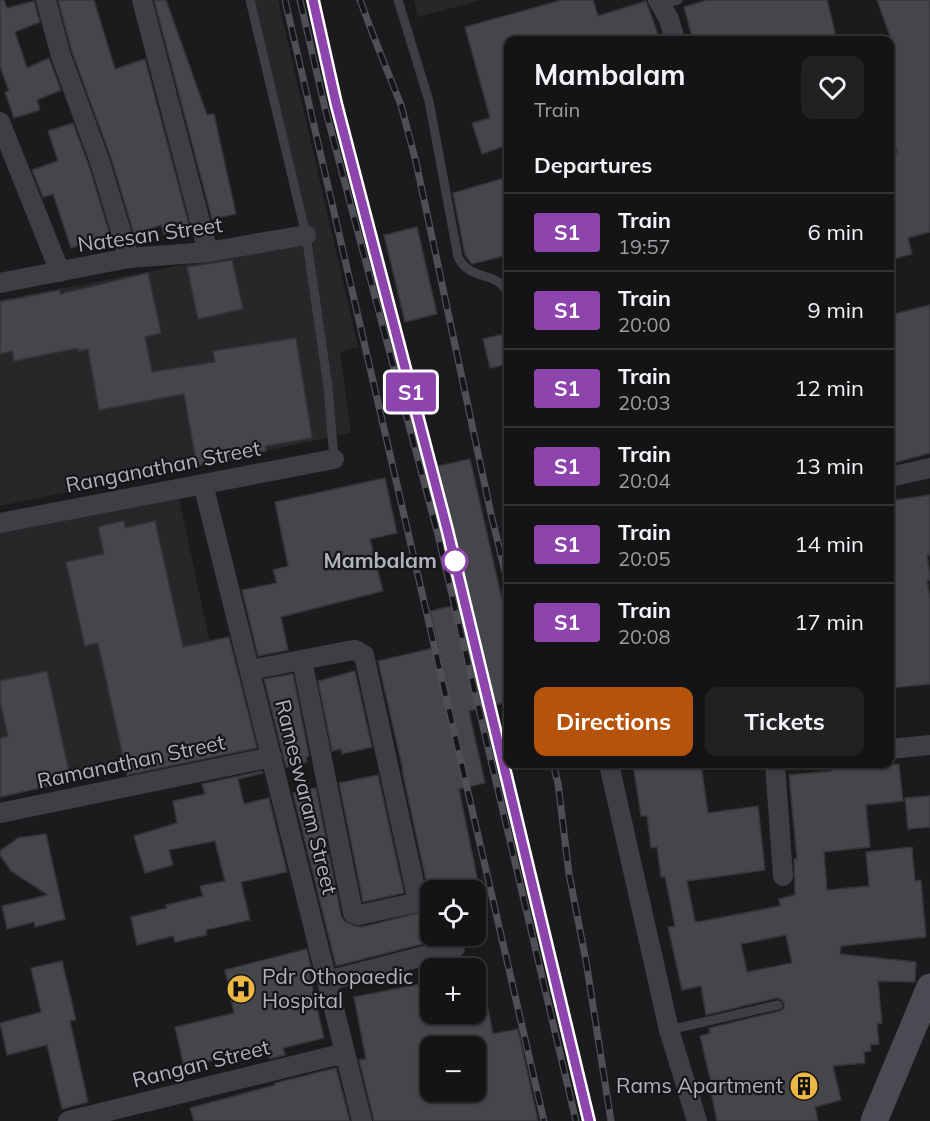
<!DOCTYPE html>
<meta charset="utf-8">
<style>
:root{--surface:#141416;--page:#212123;--text:#f1f3f6;--muted:#9d9ea1;--line:#333335;--accent:#b45309}
body{margin:0;font-family:Mulish,sans-serif;background:var(--page);color:var(--text);height:100vh;display:flex;flex-direction:column;font-size:22px;white-space:nowrap}
*{box-sizing:border-box;margin:0}
p{font-size:20px;color:var(--muted)}
.icon{flex:none;width:33px;height:33px;fill:none;stroke:currentColor;stroke-width:2;stroke-linecap:round;stroke-linejoin:round}
.map{position:relative;flex:1;overflow:hidden}
.drawer{position:absolute;left:504px;top:36px;width:390px;height:732px;display:flex;flex-direction:column;background:var(--surface);border-radius:12px;box-shadow:0 2px 4px #0004,0 0 0 2px var(--line)}
.drawer>*{flex:none}
.badge{padding:0 12px;border-radius:4px;font-size:21px;line-height:39px}
.buttons{position:absolute;left:420px;top:880px;display:grid;gap:12px}
.buttons a{display:grid;place-items:center;width:66px;height:66px;border-radius:12px;background:var(--surface);box-shadow:0 2px 4px #0004,0 0 0 2px var(--line);font-size:30px}
.map>.badge{position:absolute;translate:-50% -50%;box-shadow:0 0 0 3px #fff}
h2{padding:0 30px;font-size:22px;line-height:54px}
.round{display:grid;place-items:center;flex:none;width:63px;height:63px;border-radius:12px;background:var(--page)}
.overview{display:flex;align-items:center;justify-content:space-between;height:102px;padding:0 30px}
h1{font-size:28px;font-weight:700;line-height:45px}
.primary-button{display:flex;gap:12px;margin-top:auto;padding:12px 30px}
.primary-button a{flex:1;height:69px;border-radius:12px;background:var(--accent);color:#fff;font-size:24px;font-weight:700;line-height:69px;text-align:center}
.primary-button a+a{background:var(--page);color:var(--text)}
ul{padding:0;list-style:none}
li{display:flex;align-items:center;gap:18px;height:78px;padding:0 30px;border-top:2px solid var(--line)}
li div{flex:1}
li b{display:block;font-size:22px}
li em{font-style:normal}
li .badge{min-width:66px;font-weight:700;text-align:center}
.map>svg:first-child{display:block}
.built{fill:#27272a}
.building{fill:#45464a;stroke:#353539;stroke-width:1.5;fill-rule:evenodd}
.lines{fill:none;stroke-linecap:round;stroke-linejoin:round}
.lane{stroke:#3e3e44;stroke-width:9}
.street{stroke:#3e3e44;stroke-width:20}
.secondary{stroke:#4a4b52;stroke-width:27}
.rail-casing{stroke:#4f5057;stroke-width:7}
.rail{stroke:#161518;stroke-width:4.5;stroke-dasharray:14;stroke-linecap:butt}
.line-casing{stroke:#fff;stroke-width:14}
.line{stroke:#8e44ad;stroke-width:9}
.stop-dot{fill:#fff;stroke:#8e44ad;stroke-width:3}
.labels{text-anchor:middle;stroke-width:4.5;stroke-linejoin:round;paint-order:stroke}
.street-label{font-size:21px;fill:#aeb2bc;stroke:#161518}
.stop-label{font-size:21px;font-weight:bold;fill:#aeb2bc;stroke:#161518;text-anchor:end}
.poi-label{font-size:21px;fill:#aeb2bc;stroke:#161518;text-anchor:start}
</style>
<div class="map">
<svg width="930" height="1121" viewBox="0 0 930 1121">
<rect width="100%" height="100%" fill="#1b1b1d"/>
<path class="built" d="M246,0h32l80,347 -18,5 11,81 -351,73v-206l304,-58z
M414,0h67l-63,17z
M179,499l54,251 -233,44v-262z"/>
<path class="building" d="M0,0h4l3,8 27,-7 6,21 -25,10 12,36 22,-10 12,32 -24,10 3,10 -26,8 -9,-26 4,-1 -9,-25z
M58,0h36l21,69 30,-10 44,166 -25,9 -3,-9 -27,9 -23,-76 -39,-106z
M154,0h12l41,115 7,-1 22,100 -24,5z
M562,0h31l5,16 48,-15 14,39h-152v105l-26,9 -10,-31 18,-5 -25,-91z
M707,0h120l10,40h-144l-9,-33z
M877,0h53v232l-22,6 4,16 -22,6v-105l7,-2 -7,-30v-87z
M73,123l16,43 21,69 -39,13 -18,-54 -10,3 -11,-27 26,-9 -10,-30z
M508,177v78l-36,9 -7,-9 -12,-62z
M417,227l20,87 -32,8 -21,-87z
M232,260l11,49 -45,10 -11,-52z
M148,273l13,60 -16,4 7,35 63,-10 -2,-11 83,-13 16,100 -47,8 1,5 -69,15 -13,-72 -85,16 -11,-61 -10,2v-3l-64,13 -2,-10 -12,3v-52l60,-12v4z
M930,305v148l-40,11v-149z
M508,333v31l-18,4 -7,-29z
M470,459l38,167v76l-39,9 16,72 -26,6 19,93 -37,9h-11v51l-94,24 -43,-173 23,-5 25,127 3,6 11,5 7,1 60,-15 6,-10 1,-8 -27,-124h1l-25,-109 60,-14 -8,-36 40,-9 -32,-136z
M385,478l12,55 -27,6 13,52 -102,26 7,33 -30,6 -16,-66 35,-7 -4,-13 15,-4 -13,-64z
M930,495v60h-3l3,22v3h-3l3,19v85l-40,4v-187z
M124,521l1,7 30,-7 28,126 46,-10 28,111 -130,27 -29,-132 -13,3 -19,-84 38,-8 -6,-27z
M47,671l24,110 -71,16v-59l8,-2 -8,-34v-21z
M355,671l17,76 -30,7 -1,-5 -9,2 -14,-70z
M293,674l16,82 -3,1 1,5 -21,5 -22,-88z
M633,764h68l7,49 50,-7 7,64 -78,11 8,40 3,1 82,-16 -1,-7 16,-4 -1,-36h3l-8,-84 42,-4 -1,-6 14,-1h17v4l38,-4 4,37 -37,4 4,42 -46,5 3,38 42,-4 -3,-34 46,-5 3,34 6,-1 5,57 -85,9 -1,8 76,8 -1,20 -37,-1 4,42 -5,1 2,20 -9,1 1,6 -7,1 1,11 -32,3 8,34 -26,7 3,14h-101l-6,-29 2,-1 -13,-55 10,-3 -1,-5 71,-17 4,-3v-5l-3,-4 -5,-1 -70,17 -5,-29 -19,4 -14,-63 7,-1 -10,-49h-4l-4,-30 -6,1 -4,-32h-6zM786,935l6,28 -45,9 -6,-28z
M262,771l1,2 -25,6 6,25 25,-6 18,74 -46,10 9,38 -44,10 1,5 -32,7 -2,-6 -36,9 -6,-28 36,-9 -1,-3 37,-9 -3,-10 25,-5 -10,-40 -46,9 4,15 -28,8 -11,-37 43,-13 -4,-22 32,-7 -3,-10z
M378,775l26,118 -41,9 -24,-119z
M930,796v31l-22,2 -3,-31z
M46,834l19,85 -30,8 -1,-5 -27,7 -5,-23 46,-11 -37,-24 -11,-16v-4l18,-13z
M307,949l5,23 -3,1 15,65 -41,10 2,7 -16,4 -1,-5 -24,5 -1,-6 -59,14 -9,-40 59,-14 -9,-43z
M62,961l14,59 -6,1 18,81 -26,7 -15,-64 -40,10 -7,-32 41,-11 -10,-44z
M430,982v32h46v-30l7,-1 10,51 25,-5 20,92h-164l-15,-61 7,-1 -12,-62zM430,1047h46v45h-46z
M336,1068l14,53h-156l-4,-13 85,-23v-2z"/>
<g class="lines">
<path class="lane" d="M250,0l56,235 22,152 6,72
M398,0l31,101 29,156c12,25 39,13 50,36
M662,4l16,-4
M669,1030l109,-25"/>
<path class="street" d="M46,0l15,56 39,106 29,96
M142,0l66,252
M658,0l11,19 6,21
M0,122l60,150
M0,283l129,-25 79,-6 98,-17
M890,477l40,-9
M203,484l159,637
M0,523l334,-64
M250,670l98,-19 7,-1 9,5 53,242 -3,6 -55,12 -6,-2 -51,-253
M890,749l40,-4
M609,764l60,266 28,91
M775,764l8,112
M0,813l272,-56
M327,981l128,-33
M68,1121l277,-68"/>
<path class="secondary" d="M874,1121l56,-134"/>
<g class="rail-casing">
<path id="rail" d="M285,0l259,1121
M300,0l24,104 113,427 139,590
M313,0l23,103 111,426 142,592
M360,0l15,40 26,65 15,57 75,352 17,70
M553,764l5,19 11,91 17,87 25,160"/>
</g>
<use href="#rail" class="rail"/>
</g>
<g class="lines">
<g class="line-casing">
<path id="line" d="M313,0l23,103 111,426 142,592"/>
</g>
<use href="#line" class="line"/>
</g>
<defs>
<g id="hospital-disc" transform="scale(1.5)"><circle r="9.5" fill="#edb743" stroke="#161518"/><path d="M-5-5h3v3.5h4V-5h3V5h-3V1.5h-4V5h-3Z" fill="#111"/></g>
<g id="building-disc" transform="scale(1.5)"><circle r="9.5" fill="#edb743" stroke="#161518"/><path d="M-4-6H4V6H1V3H-1V6H-4ZM-2.5-4.3h1.7v1.8h-1.7ZM.8-4.3h1.7v1.8H.8ZM-2.5-1h1.7V.8h-1.7ZM.8-1h1.7V.8H.8Z" fill="#111"/></g>
</defs>
<g fill-rule="evenodd">
<use href="#hospital-disc" x="241" y="989"/>
<use href="#building-disc" x="804" y="1086"/>
</g>
<circle class="stop-dot" cx="455" cy="561" r="12"/>
<g class="labels">
<g class="street-label">
<text transform="translate(150 235) rotate(-8)" y="7">Natesan Street</text>
<text transform="translate(163 467) rotate(-11)" y="7">Ranganathan Street</text>
<text transform="translate(131 762) rotate(-12)" y="7">Ramanathan Street</text>
<text transform="translate(306 797) rotate(76)" y="7">Rameswaram Street</text>
<text transform="translate(201 1064) rotate(-14)" y="7">Rangan Street</text>
</g>
<g class="stop-label">
<text x="437" y="568">Mambalam</text>
</g>
<g class="poi-label">
<text x="262" y="984">Pdr Othopaedic<tspan x="262" dy="24">Hospital</tspan></text>
<text x="783" y="1093" text-anchor="end">Rams Apartment</text>
</g>
</g>
</svg>
<div class="buttons">
<a><svg class="icon" aria-label="locate" viewBox="0 0 24 24"><circle cx="12" cy="12" r="6"/><path d="M12 2v4M12 18v4M2 12h4M18 12h4"/></svg></a>
<a>+</a>
<a>−</a>
</div>
<b class="badge" style="left:411px;top:392px;background:#8e44ad;color:#fff">S1</b>
<section class="drawer">
<div class="overview"><div><h1>Mambalam</h1><p>Train</p></div><a class="round"><svg class="icon" aria-label="heart" viewBox="0 0 24 24"><path d="M12 20l-8-8c-3-5 5-10 8-4 3-6 11-1 8 4z"/></svg></a></div>
<h2>Departures</h2>
<ul>
<li><span class="badge" style="background:#8e44ad;color:#fff">S1</span><div><b>Train</b><p>19:57</p></div><em>6 min</em></li>
<li><span class="badge" style="background:#8e44ad;color:#fff">S1</span><div><b>Train</b><p>20:00</p></div><em>9 min</em></li>
<li><span class="badge" style="background:#8e44ad;color:#fff">S1</span><div><b>Train</b><p>20:03</p></div><em>12 min</em></li>
<li><span class="badge" style="background:#8e44ad;color:#fff">S1</span><div><b>Train</b><p>20:04</p></div><em>13 min</em></li>
<li><span class="badge" style="background:#8e44ad;color:#fff">S1</span><div><b>Train</b><p>20:05</p></div><em>14 min</em></li>
<li><span class="badge" style="background:#8e44ad;color:#fff">S1</span><div><b>Train</b><p>20:08</p></div><em>17 min</em></li>
</ul>
<div class="primary-button"><a>Directions</a><a>Tickets</a></div>
</section>
</div>
